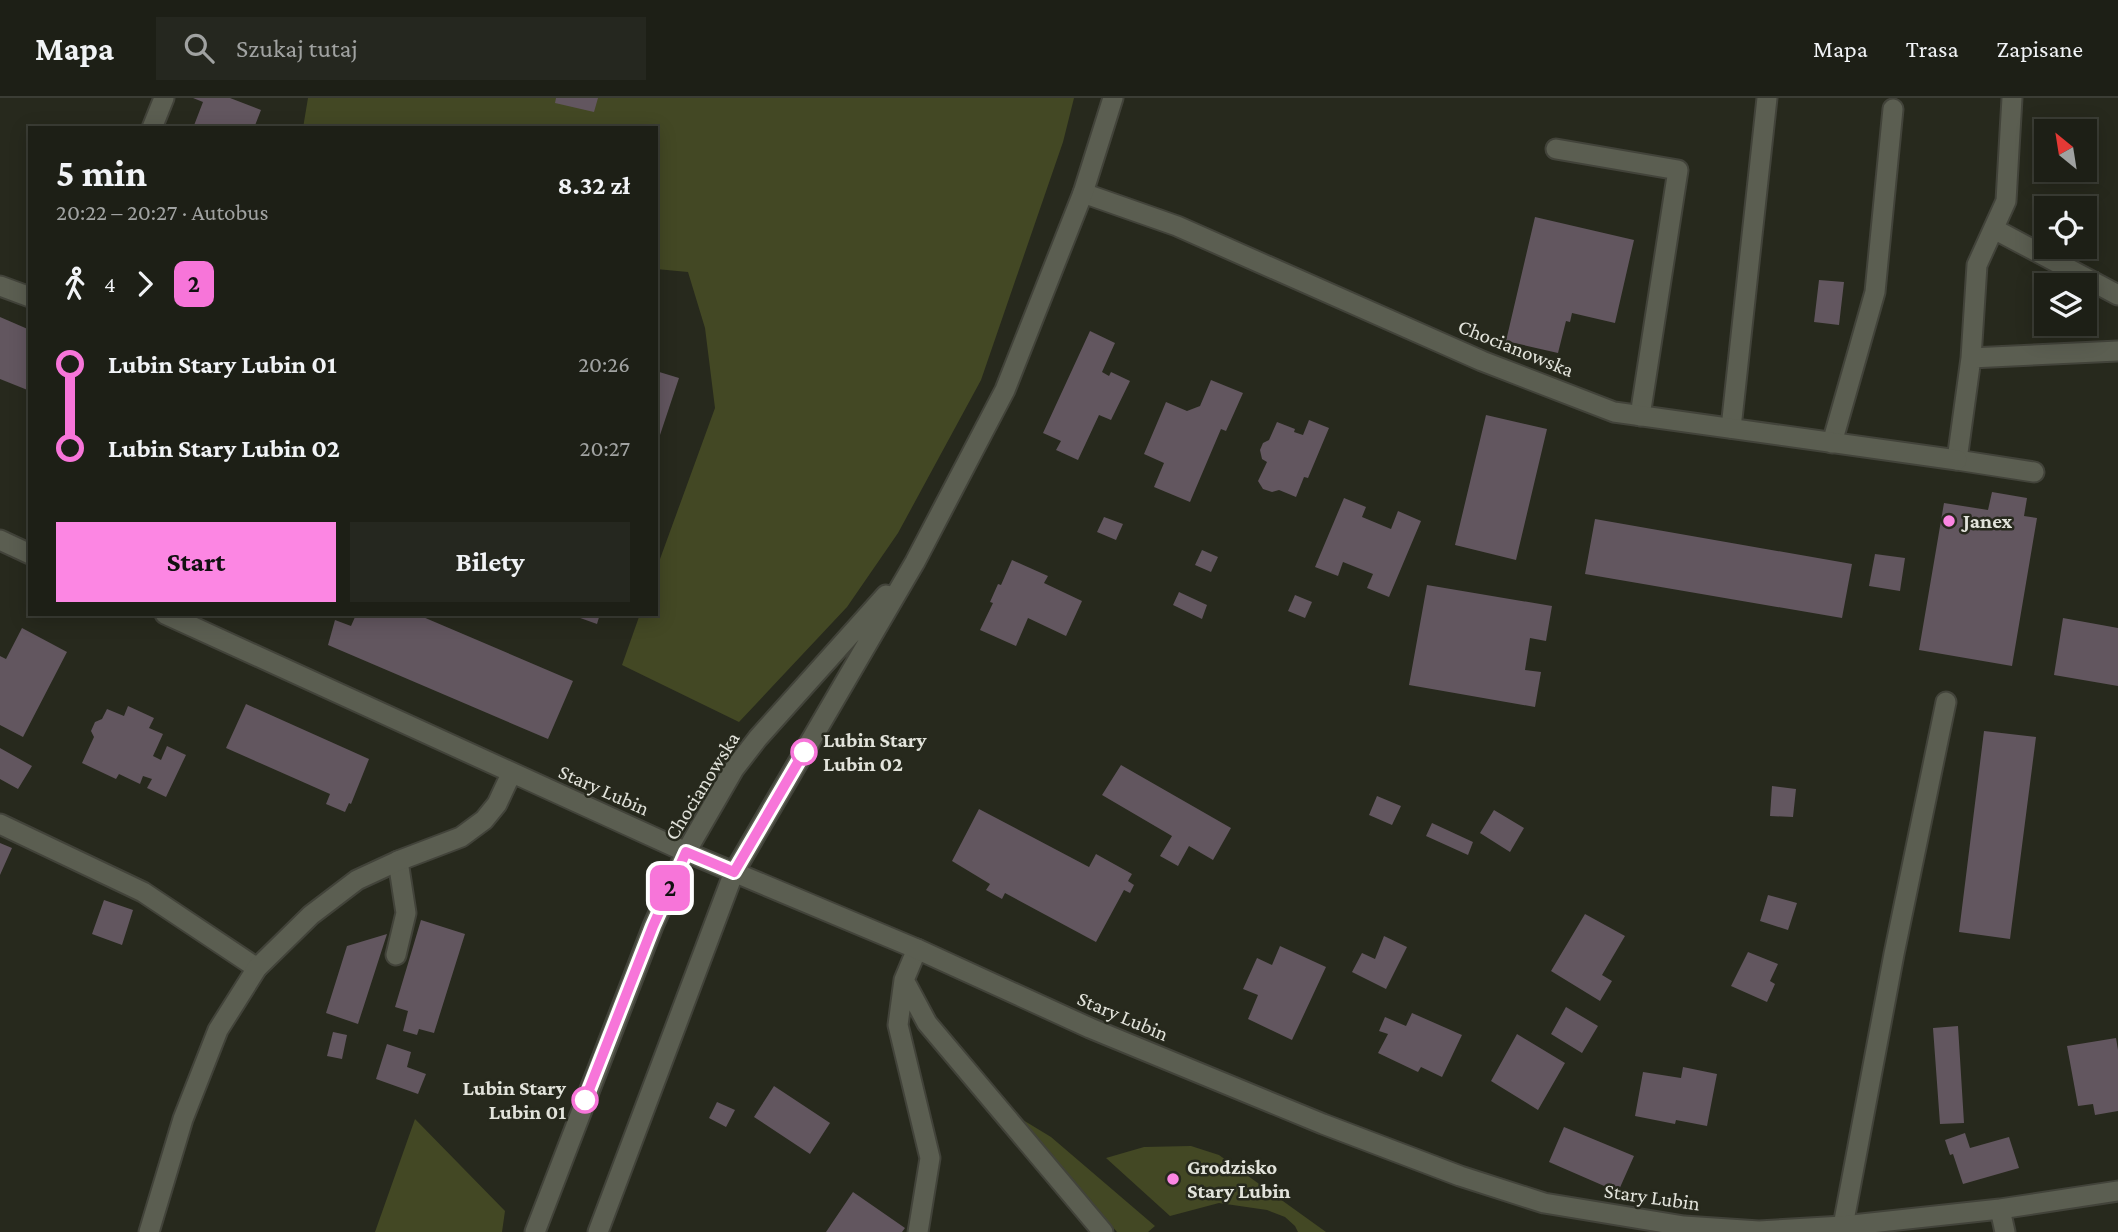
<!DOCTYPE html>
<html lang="pl">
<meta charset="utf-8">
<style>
:root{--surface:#1d1f16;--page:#25271f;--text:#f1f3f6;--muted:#a0a2a1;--line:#3b3d35;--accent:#fc86e3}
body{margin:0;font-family:"Crimson Pro",serif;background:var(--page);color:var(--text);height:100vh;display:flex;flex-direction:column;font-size:26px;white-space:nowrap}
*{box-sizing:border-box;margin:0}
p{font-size:23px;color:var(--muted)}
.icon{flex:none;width:38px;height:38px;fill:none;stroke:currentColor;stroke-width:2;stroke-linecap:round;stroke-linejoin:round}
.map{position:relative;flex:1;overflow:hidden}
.panel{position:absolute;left:28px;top:28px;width:630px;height:490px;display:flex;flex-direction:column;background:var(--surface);border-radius:0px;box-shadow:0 4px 18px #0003,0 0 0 2px var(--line)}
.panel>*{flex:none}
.badge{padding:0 14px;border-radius:10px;font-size:24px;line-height:46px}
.needle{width:46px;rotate:330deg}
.tools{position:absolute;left:2034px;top:21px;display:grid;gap:14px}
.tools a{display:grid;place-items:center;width:63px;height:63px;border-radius:0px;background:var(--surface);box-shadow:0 4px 18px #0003,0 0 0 2px var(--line);font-size:35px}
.map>.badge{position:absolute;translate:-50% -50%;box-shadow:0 0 0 4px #fff}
.legs{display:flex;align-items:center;gap:10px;height:77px;padding:0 28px;font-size:23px}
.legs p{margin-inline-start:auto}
.head{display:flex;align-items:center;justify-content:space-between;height:119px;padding:0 28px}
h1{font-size:38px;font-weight:700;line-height:52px}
.cta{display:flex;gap:14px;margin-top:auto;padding:14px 28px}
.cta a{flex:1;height:80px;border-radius:0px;background:var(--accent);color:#111;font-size:28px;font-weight:700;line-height:80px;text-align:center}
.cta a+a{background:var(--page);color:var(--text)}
ul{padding:0 28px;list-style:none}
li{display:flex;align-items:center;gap:24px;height:84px;font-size:26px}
li i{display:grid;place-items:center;width:10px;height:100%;margin:0 9px;background:currentColor}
li i::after{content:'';width:18px;height:18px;margin:-9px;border:5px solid;border-radius:50%;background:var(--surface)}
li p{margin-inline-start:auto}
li:first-child i{background:linear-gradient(#0000 50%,currentColor 0)}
li:last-child i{background:linear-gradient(currentColor 50%,#0000 0)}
header{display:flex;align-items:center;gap:42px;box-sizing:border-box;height:98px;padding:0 35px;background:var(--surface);border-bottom:2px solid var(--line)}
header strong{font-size:33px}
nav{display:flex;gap:38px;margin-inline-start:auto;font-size:24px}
.search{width:490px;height:63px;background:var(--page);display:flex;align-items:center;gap:18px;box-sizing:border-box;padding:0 24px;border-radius:0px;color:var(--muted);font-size:26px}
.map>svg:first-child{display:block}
.green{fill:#434824}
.building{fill:#62565f}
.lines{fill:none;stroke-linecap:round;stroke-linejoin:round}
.service-casing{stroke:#42433a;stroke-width:23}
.minor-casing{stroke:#42433a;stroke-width:23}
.tertiary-casing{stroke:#42433a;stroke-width:23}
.service{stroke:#5b5e51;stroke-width:19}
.minor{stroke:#5b5e51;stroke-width:19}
.tertiary{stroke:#5b5e51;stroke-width:19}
.line-1-casing{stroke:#fff;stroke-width:16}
.line-1{stroke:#f775d9;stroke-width:10}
.poi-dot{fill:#fc86e3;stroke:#27291d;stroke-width:2.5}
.stop-1-dot{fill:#fff;stroke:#f775d9;stroke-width:3.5}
.labels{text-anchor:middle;stroke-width:5;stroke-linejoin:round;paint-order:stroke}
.street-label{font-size:21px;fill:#e2e3db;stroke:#27291d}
.poi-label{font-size:21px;font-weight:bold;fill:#e2e3db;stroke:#27291d;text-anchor:start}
.stop-label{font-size:21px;font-weight:bold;fill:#e2e3db;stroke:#27291d;text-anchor:start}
</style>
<header>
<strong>Mapa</strong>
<div class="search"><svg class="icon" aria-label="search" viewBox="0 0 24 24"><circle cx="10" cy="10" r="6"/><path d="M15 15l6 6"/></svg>Szukaj tutaj</div>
<nav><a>Mapa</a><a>Trasa</a><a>Zapisane</a></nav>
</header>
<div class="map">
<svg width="2118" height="1134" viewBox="0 0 2118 1134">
<rect width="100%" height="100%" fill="#27291d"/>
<path class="green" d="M308,0h766l-11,44 -82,238 -83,153 -51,74 -108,115 -117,-57 18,-51h16v-44l59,-162 -10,-80 -17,-56 -32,-3v-141h-353z
M415,1021l90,92 -3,21h-127z
M1023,1022l28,17 104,89 -7,6h-31l-75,-86z
M1191,1048l28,9 107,77h-28l-3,-6 -10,-9 -18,-7 -48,-7 -49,13 -64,-58 38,-11z"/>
<path class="building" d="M193,0h37l31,12 -7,18h-61l10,-26z
M556,0h42l-4,14 -39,-9z
M1535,119l99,23 -19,83 -43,-10 -2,9 -4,-1 -8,32 -52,-12z
M1819,182l25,2 -5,43 -25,-3z
M0,219l30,13v61l-30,-12z
M1090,233l25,12 -13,29 7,4 2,-4 19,9 -19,39 -12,-5 -21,45 -22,-10 5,-9 -18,-8z
M656,273l23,7 -22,66h-1z
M1211,282l32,13 -17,38 -5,-2 -31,73 -36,-15 10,-24 -20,-9 22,-52 21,9 13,-5z
M1486,317l61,14 -31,131 -61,-15z
M1309,322l20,8 -21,50 -4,-1 -8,20 -17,-7 -7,2 -9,-3 -5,-8 9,-19 -5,-3 -2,-9 3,-7 6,-3 8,-18 18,7 -1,3 9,3z
M1992,394l35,6 -3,18 13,2 -25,148 -93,-16 25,-147 44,7z
M1344,400l22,9 -4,10 29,12 7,-18 23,10 -32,76 -22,-9 6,-14 -30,-12 -5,14 -23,-9z
M1104,419l19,7 -7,16 -19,-8z
M1595,421l257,45 -10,54 -257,-44z
M1202,452l16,7 -7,15 -16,-7z
M1875,456l30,4 -5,33 -31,-5z
M1012,462l36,16 -4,7 38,18 -16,35 -38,-18 -12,28 -36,-16 13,-27 -3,-1 8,-18 3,1z
M1427,487l125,21 -6,35 -16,-3 -5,32 16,2 -6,35 -126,-22z
M1179,494l28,13 -5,14 -29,-14z
M1295,497l17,7 -7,16 -17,-7z
M348,516h68l157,67 -25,58 -220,-94 7,-25 16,6 4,-9z
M569,516h31l-3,10z
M2063,520l55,10v58l-64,-11z
M22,530l45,24 -44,85 -23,-12v-69l6,3z
M246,606l123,55 -18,45 -2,-1 -4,9 -19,-8 4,-10 -104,-46z
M128,608l26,12 -5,10 14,6 -10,22 8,4 6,-14 19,9 -20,42 -19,-9 5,-9 -9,-3 -3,8 -21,-10 -3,5 -34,-16 12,-26 -3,-6 4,-9 7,-3 5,-10 17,7z
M1984,633l52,6 -26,202 -51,-7z
M0,650l32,18 -14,23 -18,-10z
M1121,667l110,63 -18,32 -24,-14 -11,20 -18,-10 12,-20 -70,-41z
M1772,688l24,3 -3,28 -23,-1z
M1377,698l24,10 -9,19 -23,-10z
M979,711l110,58 7,-13 36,20 -4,7 6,4 -4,8 -6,-3 -28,52 -91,-49 -3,6 -16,-9 4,-6 -38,-23z
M1494,712l30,18 -14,24 -30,-19z
M1432,725l41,19 -5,13 -42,-19z
M0,745l12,5 -12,27z
M1768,797l29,8 -9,27 -28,-9z
M104,802l29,10 -11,35 -30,-11z
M1585,816l40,22 -23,39 10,6 -12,20 -49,-30z
M421,822l44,14 -31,99 -15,-4 -2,6 -14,-4 5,-20 -13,-4z
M387,836l-29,90 -32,-11 21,-67z
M1384,838l23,11 -21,42 -34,-17 10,-19 13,6z
M1280,848l46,21 -34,73 -44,-21 10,-24 -15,-6 14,-31 15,7z
M1748,854l30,12 -8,17 5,3 -8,18 -36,-16z
M1566,909l32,19 -16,27 -31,-19z
M1412,915l50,22 -20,42 -21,-10 -3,5 -40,-19 10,-19 -9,-3 6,-14 21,9z
M1958,928l6,97 -24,1 -7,-96z
M333,934l14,3 -5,24 -15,-3z
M1517,936l48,29 -27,47 -47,-29z
M2116,940l2,12v61l-23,4 -2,-11 -15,2 -11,-60z
M387,946l24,8 -4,15 19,7 -8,20 -42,-15z
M1683,969l34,7 -10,52 -31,-6 -1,4 -40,-8 8,-44 38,6z
M774,988l56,37 -20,31 -56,-37z
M717,1004l18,8 -9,17 -17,-9z
M1564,1029l70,29 -16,36 -69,-30z
M1965,1035l5,15 39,-11 10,31 -56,16 -10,-30 -3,1 -5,-15z
M853,1094l52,36 -3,4h-76z"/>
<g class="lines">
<g class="service-casing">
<path id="service" d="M152,30l12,-30
M1556,51l122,21 -38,246
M1994,131l124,66
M0,188l30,11
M1971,260l6,-93 29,-64 6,-103
M1731,330l36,-330
M1832,345l43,-151 18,-183
M2034,374l-77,-12 14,-102 147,-7
M0,726l143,68 114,76
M917,851l-13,31 -6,45 32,133 -12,74
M396,857l10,-42 -8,-52
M904,882l23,43 176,209
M1843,1128l51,-272 52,-252"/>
</g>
<g class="minor-casing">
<path id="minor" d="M1083,95l94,33 305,135 132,51 343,48
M0,442l30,14
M165,516l521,238 231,97 173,79 233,96 137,52 84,27 140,23 75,5 84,-5 157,-17 118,-18
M2000,1111l5,23
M149,1134l34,-113 35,-89 39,-62 54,-53 46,-35 41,-19 63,-24 23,-17 13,-16 14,-30"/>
</g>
<g class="tertiary-casing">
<path id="tertiary" d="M535,1134l118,-306 33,-74 48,-83 24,-31 128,-143
M598,1134l136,-360 181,-310 90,-172 78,-197 30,-95"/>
</g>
<use href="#service" class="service"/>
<use href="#minor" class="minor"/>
<use href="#tertiary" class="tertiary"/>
</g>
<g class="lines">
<g class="line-1-casing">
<path id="line-1" d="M585,1002l68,-174 33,-74 48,20 70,-120"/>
</g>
<use href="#line-1" class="line-1"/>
</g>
<g class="poi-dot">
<circle cx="1949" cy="423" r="7"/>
<circle cx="1173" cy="1081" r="7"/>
</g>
<g class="stop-1-dot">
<circle cx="804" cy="654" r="12"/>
<circle cx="585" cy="1002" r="12"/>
</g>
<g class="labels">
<g class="street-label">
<text transform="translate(1516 250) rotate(22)" y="7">Chocianowska</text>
<text transform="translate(702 688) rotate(-58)" y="7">Chocianowska</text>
<text transform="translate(604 692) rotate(24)" y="7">Stary Lubin</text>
<text transform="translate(1123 918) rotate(23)" y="7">Stary Lubin</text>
<text transform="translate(1652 1099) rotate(8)" y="7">Stary Lubin</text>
</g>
<g class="poi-label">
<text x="1963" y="430">Janex</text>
<text x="1187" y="1076">Grodzisko<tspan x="1187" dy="24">Stary Lubin</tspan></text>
</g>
<g class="stop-label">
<text x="823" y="649">Lubin Stary<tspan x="823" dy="24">Lubin 02</tspan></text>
<text x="566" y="997" text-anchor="end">Lubin Stary<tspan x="566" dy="24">Lubin 01</tspan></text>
</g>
</g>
</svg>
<div class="tools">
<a><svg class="needle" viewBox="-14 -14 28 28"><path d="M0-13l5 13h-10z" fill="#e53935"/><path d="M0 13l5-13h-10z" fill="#a0a2a1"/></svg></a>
<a><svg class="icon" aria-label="locate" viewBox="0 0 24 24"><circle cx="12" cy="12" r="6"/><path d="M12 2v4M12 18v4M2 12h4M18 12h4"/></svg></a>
<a><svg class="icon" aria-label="layers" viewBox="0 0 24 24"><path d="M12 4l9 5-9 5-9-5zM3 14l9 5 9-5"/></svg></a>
</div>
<b class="badge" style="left:670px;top:790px;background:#f775d9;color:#111">2</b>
<section class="panel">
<div class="head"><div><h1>5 min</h1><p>20:22 – 20:27 · Autobus</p></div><b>8.32 zł</b></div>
<div class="legs"><svg class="icon" aria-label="walk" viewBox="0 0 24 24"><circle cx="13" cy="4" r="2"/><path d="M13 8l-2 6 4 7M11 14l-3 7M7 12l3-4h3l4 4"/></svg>4<svg class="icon" aria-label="forward" viewBox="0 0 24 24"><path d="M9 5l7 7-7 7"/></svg><b class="badge" style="background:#f775d9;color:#111">2</b></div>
<ul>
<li><i style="color:#f775d9"></i><b>Lubin Stary Lubin 01</b><p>20:26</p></li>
<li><i style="color:#f775d9"></i><b>Lubin Stary Lubin 02</b><p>20:27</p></li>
</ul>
<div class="cta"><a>Start</a><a>Bilety</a></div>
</section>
</div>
